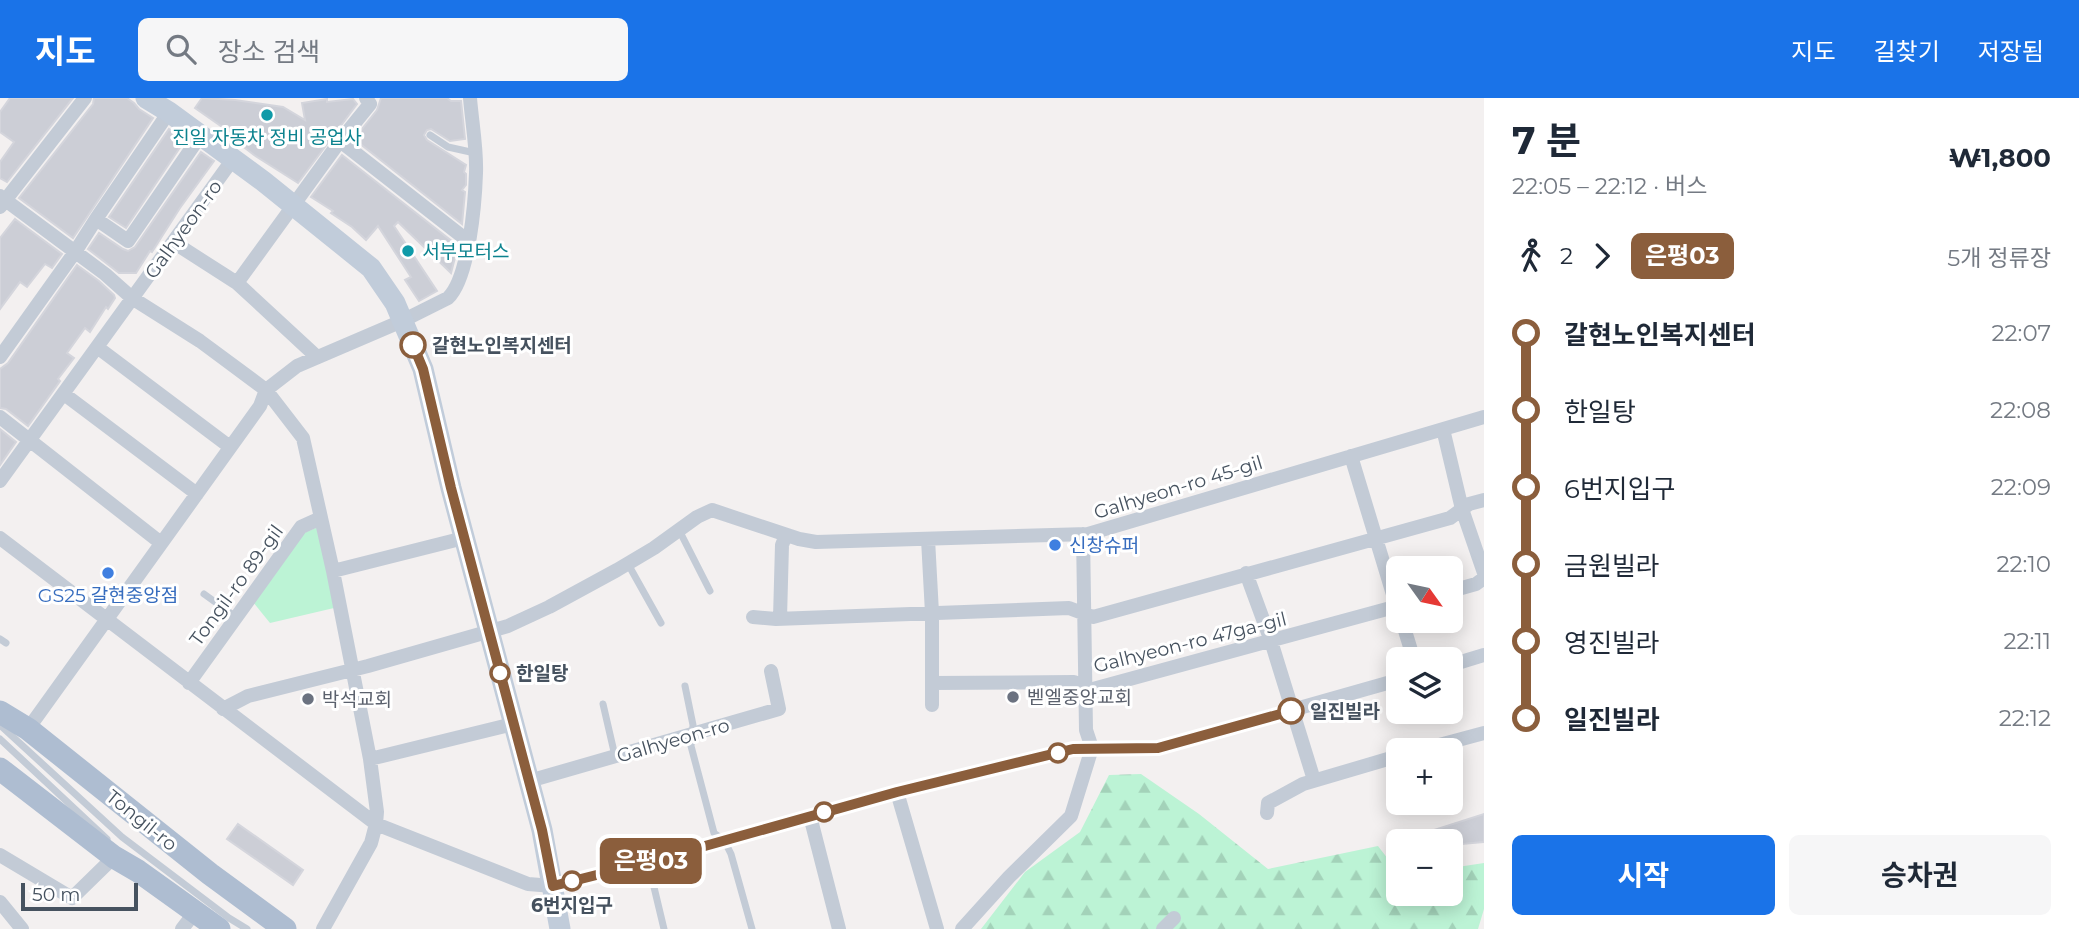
<!DOCTYPE html>
<html lang="ko">
<meta charset="utf-8">
<style>
:root{--surface:#fff;--page:#f6f6f7;--text:#1f2937;--muted:#747a83;--accent:#1a73e8}
body{margin:0;font-family:Montserrat,"Noto Sans KR",sans-serif;background:var(--page);color:var(--text);height:100vh;display:flex;flex-direction:column;font-size:26px;white-space:nowrap}
*{box-sizing:border-box;margin:0}
p{font-size:23px;color:var(--muted)}
.icon{flex:none;width:38px;height:38px;fill:none;stroke:currentColor;stroke-width:2;stroke-linecap:round;stroke-linejoin:round}
.map{position:relative;flex:1;overflow:hidden}
.side{display:flex;flex-direction:column;background:var(--surface);width:595px}
.side>*{flex:none}
.badge{padding:0 14px;border-radius:10px;font-size:24px;line-height:46px}
.needle{width:46px;rotate:123deg}
.fabs{position:absolute;left:1386px;top:458px;display:grid;gap:14px}
.fabs a{display:grid;place-items:center;width:77px;height:77px;border-radius:10px;background:var(--surface);box-shadow:0 4px 18px #0003;font-size:35px}
.scale{position:absolute;left:21px;bottom:18px;width:117px;box-sizing:border-box;padding-left:7px;border:4px solid #46525f;border-top:0;font-size:19px;line-height:24px;white-space:nowrap;color:#46525f;-webkit-text-stroke:5px #fff;paint-order:stroke}
.map>.badge{position:absolute;translate:-50% -50%;box-shadow:0 0 0 4px #fff}
.legs{display:flex;align-items:center;gap:10px;height:77px;padding:0 28px;font-size:23px}
.legs p{margin-inline-start:auto}
.summary{display:flex;align-items:center;justify-content:space-between;height:119px;padding:0 28px}
h1{font-size:38px;font-weight:700;line-height:52px}
.button{display:flex;gap:14px;margin-top:auto;padding:14px 28px}
.button a{flex:1;height:80px;border-radius:10px;background:var(--accent);color:#fff;font-size:28px;font-weight:700;line-height:80px;text-align:center}
.button a+a{background:var(--page);color:var(--text)}
ul{padding:0 28px;list-style:none}
li{display:flex;align-items:center;gap:24px;height:77px;font-size:26px}
li i{display:grid;place-items:center;width:10px;height:100%;margin:0 9px;background:currentColor}
li i::after{content:'';width:18px;height:18px;margin:-9px;border:5px solid;border-radius:50%;background:var(--surface)}
li p{margin-inline-start:auto}
li:first-child i{background:linear-gradient(#0000 50%,currentColor 0)}
li:last-child i{background:linear-gradient(currentColor 50%,#0000 0)}
header{display:flex;align-items:center;gap:42px;box-sizing:border-box;height:98px;padding:0 35px;background:var(--accent);color:#fff}
header strong{font-size:33px}
nav{display:flex;gap:38px;margin-inline-start:auto;font-size:24px}
.search{width:490px;height:63px;background:var(--page);display:flex;align-items:center;gap:18px;box-sizing:border-box;padding:0 24px;border-radius:10px;color:var(--muted);font-size:26px}
main{display:flex;flex:1;min-height:0}
.map>svg:first-child{display:block}
.green{fill:#bcf3d5}
.forest{fill:url(#forest-firs)}
.building{fill:#ccced6;stroke:#d4d5dc;stroke-width:2}
.lines{fill:none;stroke-linecap:round;stroke-linejoin:round}
.service{stroke:#c3cbd6;stroke-width:7}
.minor{stroke:#c3cbd6;stroke-width:14}
.secondary{stroke:#c1ccda;stroke-width:21}
.primary{stroke:#aebdd1;stroke-width:23}
.line-1-casing{stroke:#fff;stroke-width:16}
.line-1{stroke:#8b5e3c;stroke-width:10}
.culture-dot{fill:#0f9aa8;stroke:#fff;stroke-width:2.5}
.stop-1-dot{fill:#fff;stroke:#8b5e3c;stroke-width:3.5}
.shop-dot{fill:#3f7fe0;stroke:#fff;stroke-width:2.5}
.worship-dot{fill:#6b7280;stroke:#fff;stroke-width:2.5}
.labels{text-anchor:middle;stroke-width:6;stroke-linejoin:round;paint-order:stroke}
.culture-label{font-size:19px;fill:#0d838f;stroke:#fff}
.street-label{font-size:19px;fill:#46525f;stroke:#fff}
.stop-label{font-size:19px;font-weight:bold;fill:#46525f;stroke:#fff;text-anchor:start}
.shop-label{font-size:19px;fill:#366cbe;stroke:#fff;text-anchor:start}
.worship-label{font-size:19px;fill:#5b616d;stroke:#fff;text-anchor:start}
</style>
<header>
<strong>지도</strong>
<div class="search"><svg class="icon" aria-label="search" viewBox="0 0 24 24"><circle cx="10" cy="10" r="6"/><path d="M15 15l6 6"/></svg>장소 검색</div>
<nav><a>지도</a><a>길찾기</a><a>저장됨</a></nav>
</header>
<main>
<div class="map">
<svg width="1484" height="831" viewBox="0 0 1484 831">
<defs>
<pattern id="forest-firs" width="22" height="20" patternUnits="userSpaceOnUse" patternTransform="scale(1.75)"><rect width="22" height="20" fill="#bcf3d5"/><path d="M5 1l3.5 6h-7zM16 11l3.5 6h-7z" fill="#a3d2b9"/></pattern>
</defs>
<rect width="100%" height="100%" fill="#f3f0f0"/>
<path class="green" d="M318,429l16,81 -64,15 -17,-21 51,-69z"/>
<path class="forest" d="M1141,676l58,40 69,55 110,-23 20,26v22h53v-26l33,-5v46l-6,20h-497l44,-57 55,-40 29,-57z"/>
<path class="building" d="M10,0h63l-66,84 -7,-4v-16l14,-20 -14,-10v-20z
M94,0h33l7,5 5,6 14,9 -80,120 -54,-40 74,-94z
M202,0l33,2 48,7 22,13 -3,-17 25,-4v3l26,-3 4,5 -59,79 -44,-28 -31,-24 2,-2 -30,-21z
M381,0h66l4,3h10l4,38 -15,2 -19,-12 -4,1 -3,5 3,5 39,25 -2,7 2,2v11l-4,5 3,2 -3,32 -108,-85 23,-29z
M169,31l16,11 -59,88 -17,-11z
M201,54l13,9 -34,47 -28,44 -2,-1 -14,22h-17l-31,-24 11,-16 24,16 5,2 7,-4z
M342,57l116,91 -7,27 -53,-51 -4,4 43,65 -18,10 -14,-21 6,-3 -33,-51 -12,14 -14,-13 -21,-14 2,-2 -22,-14z
M15,121l47,35 -10,14 -7,-4 -18,23 -7,-5 -20,27v-71z
M77,167l22,16 15,14 1,3 -7,11 -2,-2 -16,25 -5,-4 -18,25 7,5 -16,21 2,2 -32,45 -22,-17 -6,-1v-39l8,-6z
M0,331l16,13 -16,23z
M1484,716v28l-33,3v-3h-45v-3z
M238,726l65,46 -10,15 -66,-46z"/>
<g class="lines">
<path class="service" d="M430,37l18,12 27,6
M679,432l31,61
M628,466l33,59
M204,496l32,23
M0,541l6,4
M685,588l8,39 -2,21 23,87 10,7 7,14 21,75
M603,606l12,52
M0,627l122,112 107,81 18,11
M0,641l107,100
M648,764l16,67"/>
<path class="minor" d="M340,43l128,100
M0,98l105,78 27,24 68,43 66,49 37,48 30,133 37,188 7,53 -1,12 -5,19 -48,86
M0,109l85,-109
M96,121l32,22 72,-105
M173,144l64,41 80,74
M237,185l103,-142 30,-37 -4,-6
M97,249l133,100
M0,259l75,-105 21,-33 73,-107
M64,296l133,100
M0,319l161,126
M1443,331l19,80 22,64
M1351,358l47,155
M0,383l233,-322
M0,440l376,286 152,60 25,2 95,-24 249,-70 176,-43 85,-1 240,-68
M928,441l4,74v92
M333,473l131,-33
M1246,475l25,68 43,139
M1451,493l25,-7 8,-6
M753,519l23,2 293,-11 24,9 357,-99 19,-14 15,-4
M780,520l2,-73 4,-10
M1402,523l12,39
M1451,567l33,-10
M189,585l112,-156 20,-9
M932,585l142,-1 19,7 305,-83
M223,611l25,-13 120,-30 140,-40 41,-19 68,-37 37,-22 43,-31 15,-7 87,29 17,3 272,-8 396,-117
M28,631l232,-323 6,-16 31,-24 105,-45 46,-23c21,-20 27,-95 28,-125 1,-24 -4,-50 -6,-75
M1417,653l67,-18
M370,661l143,-35
M529,683l250,-72 -8,-38
M897,694l40,137
M1267,715l1,-10 35,-19 95,-28
M810,718l29,113
M0,757l72,43 42,-41
M0,804l22,27
M182,831l13,-17
M962,831l47,-52 62,-61 21,-68 -6,-18 -3,-196
M1163,831l11,-11"/>
<path class="secondary" d="M146,0l23,14 94,69 108,87 24,35 28,66 28,119 91,342 18,99"/>
<path class="primary" d="M0,614l28,17 182,145 75,55
M0,671l114,88 24,14 81,58"/>
</g>
<g class="lines">
<g class="line-1-casing">
<path id="line-1" d="M413,247l10,24 28,119 91,342 11,56 95,-24 249,-70 176,-43 85,-1 133,-37"/>
</g>
<use href="#line-1" class="line-1"/>
</g>
<g class="culture-dot">
<circle cx="267" cy="17" r="7"/>
<circle cx="408" cy="153" r="7"/>
</g>
<g class="stop-1-dot">
<circle cx="413" cy="247" r="12"/>
<circle cx="500" cy="575" r="9"/>
<circle cx="1291" cy="613" r="12"/>
<circle cx="1058" cy="655" r="9"/>
<circle cx="824" cy="714" r="9"/>
<circle cx="572" cy="783" r="9"/>
</g>
<g class="shop-dot">
<circle cx="1055" cy="447" r="7"/>
<circle cx="108" cy="475" r="7"/>
</g>
<g class="worship-dot">
<circle cx="1013" cy="599" r="7"/>
<circle cx="308" cy="601" r="7"/>
</g>
<g class="labels">
<g class="culture-label">
<text x="267" y="46">진일 자동차 정비 공업사</text>
<text x="422" y="160" text-anchor="start">서부모터스</text>
</g>
<g class="street-label">
<text transform="translate(183 131) rotate(-54)" y="7">Galhyeon-ro</text>
<text transform="translate(1178 389) rotate(-17)" y="7">Galhyeon-ro 45-gil</text>
<text transform="translate(236 487) rotate(-54)" y="7">Tongil-ro 89-gil</text>
<text transform="translate(1190 544) rotate(-14)" y="7">Galhyeon-ro 47ga-gil</text>
<text transform="translate(673 642) rotate(-16)" y="7">Galhyeon-ro</text>
<text transform="translate(142 722) rotate(39)" y="7">Tongil-ro</text>
</g>
<g class="stop-label">
<text x="432" y="254">갈현노인복지센터</text>
<text x="516" y="582">한일탕</text>
<text x="1310" y="620">일진빌라</text>
<text x="572" y="814" text-anchor="middle">6번지입구</text>
</g>
<g class="shop-label">
<text x="1069" y="454">신창슈퍼</text>
<text x="108" y="504" text-anchor="middle">GS25 갈현중앙점</text>
</g>
<g class="worship-label">
<text x="1027" y="606">벧엘중앙교회</text>
<text x="322" y="608">박석교회</text>
</g>
</g>
</svg>
<div class="fabs">
<a><svg class="needle" viewBox="-14 -14 28 28"><path d="M0-13l5 13h-10z" fill="#e53935"/><path d="M0 13l5-13h-10z" fill="#747a83"/></svg></a>
<a><svg class="icon" aria-label="layers" viewBox="0 0 24 24"><path d="M12 4l9 5-9 5-9-5zM3 14l9 5 9-5"/></svg></a>
<a>+</a>
<a>−</a>
</div>
<div class="scale">50 m</div>
<b class="badge" style="left:651px;top:763px;background:#8b5e3c;color:#fff">은평03</b>
</div>
<section class="side">
<div class="summary"><div><h1>7 분</h1><p>22:05 – 22:12 · 버스</p></div><b>₩1,800</b></div>
<div class="legs"><svg class="icon" aria-label="walk" viewBox="0 0 24 24"><circle cx="13" cy="4" r="2"/><path d="M13 8l-2 6 4 7M11 14l-3 7M7 12l3-4h3l4 4"/></svg>2<svg class="icon" aria-label="forward" viewBox="0 0 24 24"><path d="M9 5l7 7-7 7"/></svg><b class="badge" style="background:#8b5e3c;color:#fff">은평03</b><p>5개 정류장</p></div>
<ul>
<li><i style="color:#8b5e3c"></i><b>갈현노인복지센터</b><p>22:07</p></li>
<li><i style="color:#8b5e3c"></i><span>한일탕</span><p>22:08</p></li>
<li><i style="color:#8b5e3c"></i><span>6번지입구</span><p>22:09</p></li>
<li><i style="color:#8b5e3c"></i><span>금원빌라</span><p>22:10</p></li>
<li><i style="color:#8b5e3c"></i><span>영진빌라</span><p>22:11</p></li>
<li><i style="color:#8b5e3c"></i><b>일진빌라</b><p>22:12</p></li>
</ul>
<div class="button"><a>시작</a><a>승차권</a></div>
</section>
</main>
